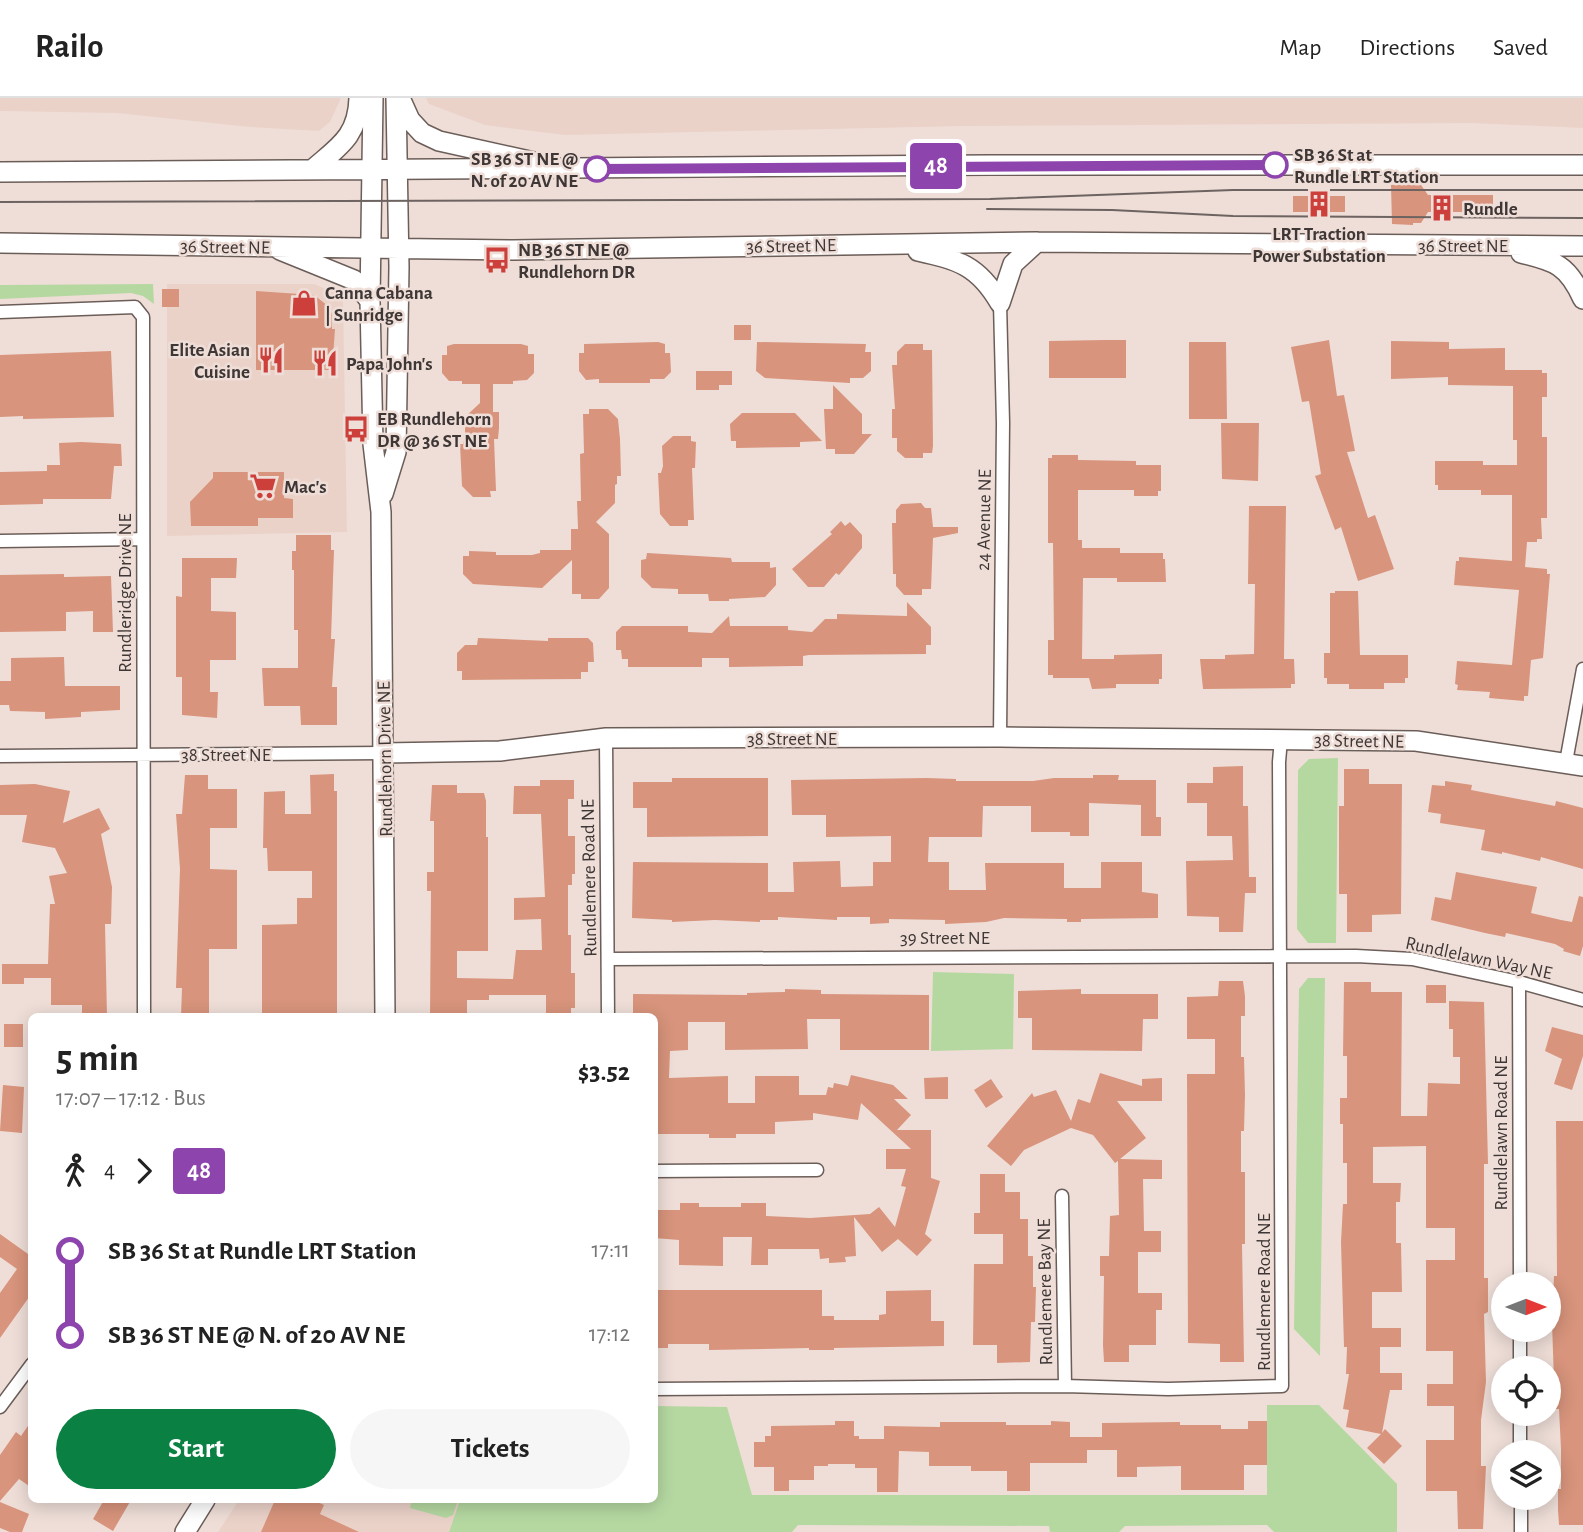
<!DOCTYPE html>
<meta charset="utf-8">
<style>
:root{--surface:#fff;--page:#f6f6f6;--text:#222;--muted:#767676;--line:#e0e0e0;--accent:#0b8043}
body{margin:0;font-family:"Alegreya Sans",sans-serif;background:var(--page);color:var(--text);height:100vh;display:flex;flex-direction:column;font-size:26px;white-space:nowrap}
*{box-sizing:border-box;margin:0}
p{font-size:23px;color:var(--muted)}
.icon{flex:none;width:38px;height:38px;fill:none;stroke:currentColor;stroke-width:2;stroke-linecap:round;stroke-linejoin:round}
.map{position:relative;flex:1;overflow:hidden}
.drawer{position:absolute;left:28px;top:915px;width:630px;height:490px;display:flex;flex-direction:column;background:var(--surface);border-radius:10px;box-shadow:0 4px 18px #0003}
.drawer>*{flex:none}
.badge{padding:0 14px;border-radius:5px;font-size:24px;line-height:46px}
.needle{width:46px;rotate:90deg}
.controls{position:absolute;left:1491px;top:1174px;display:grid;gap:14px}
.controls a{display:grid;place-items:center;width:70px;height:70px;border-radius:50%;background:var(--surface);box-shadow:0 4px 18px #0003;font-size:35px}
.map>.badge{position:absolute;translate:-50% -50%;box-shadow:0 0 0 4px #fff}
.legs{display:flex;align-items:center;gap:10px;height:77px;padding:0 28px;font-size:23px}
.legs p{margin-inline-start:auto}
.overview{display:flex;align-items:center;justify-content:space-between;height:119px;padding:0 28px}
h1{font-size:38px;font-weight:700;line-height:52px}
.button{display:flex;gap:14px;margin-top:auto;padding:14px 28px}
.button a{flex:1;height:80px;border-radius:42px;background:var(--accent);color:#fff;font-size:28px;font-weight:700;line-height:80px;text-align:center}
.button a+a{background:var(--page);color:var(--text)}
ul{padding:0 28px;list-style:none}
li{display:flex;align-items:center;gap:24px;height:84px;font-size:26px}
li i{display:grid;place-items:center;width:10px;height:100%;margin:0 9px;background:currentColor}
li i::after{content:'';width:18px;height:18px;margin:-9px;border:5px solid;border-radius:50%;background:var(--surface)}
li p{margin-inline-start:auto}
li:first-child i{background:linear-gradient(#0000 50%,currentColor 0)}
li:last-child i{background:linear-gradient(currentColor 50%,#0000 0)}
header{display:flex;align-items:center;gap:42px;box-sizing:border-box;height:98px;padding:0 35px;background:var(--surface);border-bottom:2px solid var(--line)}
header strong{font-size:33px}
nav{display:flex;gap:38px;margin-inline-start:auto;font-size:24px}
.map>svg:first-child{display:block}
.built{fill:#ebd2c9}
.green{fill:#b5d8a1}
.building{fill:#d8947c}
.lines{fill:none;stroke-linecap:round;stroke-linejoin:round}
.street-casing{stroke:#6b5d58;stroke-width:15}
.secondary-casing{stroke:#6b5d58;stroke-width:22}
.street{stroke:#fff;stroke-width:12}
.secondary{stroke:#fff;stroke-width:19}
.tram{stroke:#6d6360;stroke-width:2}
.line-1-casing{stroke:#fff;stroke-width:16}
.line-1{stroke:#8e44ad;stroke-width:10}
.stop-1-dot{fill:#fff;stroke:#8e44ad;stroke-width:3.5}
.labels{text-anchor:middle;stroke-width:5;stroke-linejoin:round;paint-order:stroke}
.stop-label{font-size:19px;font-weight:bold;fill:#3e3735;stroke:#efded8;text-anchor:start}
.poi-label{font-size:19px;font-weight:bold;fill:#3e3735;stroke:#efded8;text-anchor:start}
.street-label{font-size:19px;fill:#3e3735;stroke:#efded8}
</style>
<header>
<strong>Railo</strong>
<nav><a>Map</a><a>Directions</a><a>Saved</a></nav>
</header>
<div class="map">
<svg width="1583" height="1434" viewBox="0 0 1583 1434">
<rect width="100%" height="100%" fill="#efded8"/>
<path class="built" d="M0,0h341l-11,24 -11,9 -69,-4 -133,-14 -117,-2z
M426,0h1157v30l-111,-5 -507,3 -400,9 -80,-10 -56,-21z
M167,186h147l29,12 4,236 -180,4z
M239,1402h221l-11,32h-231z"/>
<path class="green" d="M153,186l1,20 -11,-8 -12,-3 -131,6v-14z
M1338,660l-2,185h-28l-11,-14 1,-159 11,-11z
M933,874l81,2 -1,75 -82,2z
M1308,880h17l-5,378 -26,-27 5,-340z
M1267,1307h52l78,79v48h-123l-7,-7 -142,1 -6,6h-69l-1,-6 -251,-1 -6,7h-343l11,-32h194l1,-94 72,1 25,88h515z
M412,1402h46l-5,15 -7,3 -36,-10z"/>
<path class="building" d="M1400,86l21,1 7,10h65v17h-65l-7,11h-8v2l-21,-1 -1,-39z
M1293,98h52v16h-52z
M162,191h17v18h-17z
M256,193l58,4 14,11 4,8v15h3l-3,41h-76z
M734,227h17v15h-17z
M1104,242h22v38h-77v-37z
M1329,242l8,56 7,-1 11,56 -8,1 21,66 7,-3 19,54 -36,12 -17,-54 -6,3 -20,-54 6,-2 -12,-73 -7,1 -11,-55z
M1391,243l58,1v7l56,-1v22h37v3h5v24h-5v40h5v81h-6l1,21h-5v3h-10l-2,25 22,2v5h3l-7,84 -12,2 -3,36h-4v5l-35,-3 1,-6 -33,-2 1,-5 -3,-1 2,-23 55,4 7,-75 -65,-5 2,-24h3v-4l53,4v-66h-31v-5h-43v-5h-3v-24h48v4h34v-25h-4v-54l-65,-1v-8l-57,2z
M658,244l7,2v9h5l1,19 -7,7h-14v4h-51v-4l-13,1 -7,-9v-18h5v-9z
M757,244l109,2 -1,8h6v19l-8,7h-13v5l-85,-5 -9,-7z
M1189,244h37l1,77h-38z
M454,246h67l7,2v8h6v19l-7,7 -14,1v3h-20v28h6v16l-1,11h-4l2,52h-6l1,6h-18l-11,-11 -2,-42h3l2,-8v-19l15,-14v-19h-18v-3h-13l-7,-8v-18h5v-9z
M905,246h18v6h9l1,96 -1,7h-9v5h-18l-8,-7v-13h-5v-29h3l-3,-44h5v-13z
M111,253l3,66 -91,2v-3l-23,1v-62z
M696,273h36v14h-13v5h-23z
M833,287l29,29v20h10l-18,20h-19v-5h-9l-2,-40h9z
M589,311h19l10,10 2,20 1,37h-4v8l-2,1v18l-19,19 13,12v54l-10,11h-18v-5h-9v-34l-30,28 -69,-4 -10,-10v-18h6v-5l27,1v3h36l8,-2v-3h31v-21h7l-1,-28h4l-1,-47 4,-1 -1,-39h6z
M742,315h53l27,28 -22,1v5l-64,1v-7h-5l-1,-17z
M1221,325h38l-1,58 -36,-2z
M673,338h18v5l5,1 -1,26h-3l2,52h-6v6h-18l-10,-12 -2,-41h3l2,-7 -1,-20z
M81,344l40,2 1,22h-8l-3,33h-68v5l-43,1v-33l47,-1v-6h13l-1,-22z
M1052,357h26v5l58,1v4h25v26h-3v5h-24v-6h-56v50h4v8h38v5h43v6h2l1,23h-49v-4h-34l-1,81h32v-4l48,-1v25h-3v5h-43v4l-24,1 -3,-11h-36v-3h-5v-35h6l-1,-97h-5v-85h4z
M213,374h71v26l9,1v19h-35v8h-67l-1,-24 23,-24z
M921,405l4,5h6l2,19h25v6l-25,5 -2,51h-9v6h-18l-8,-9v-12h-3l-1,-51h4v-13l5,-6z
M1249,408h37l-2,153h10l1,25h-4v4l-88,1 -3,-30h25v-4l29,-1 1,-70h-7z
M841,423l4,5 5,-4 12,13v13l-23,27 -3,-2 -12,14h-16l-16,-18 40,-35 -2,-2z
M296,437h35v15h3l-3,89h4l-3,48h5v38h-36l-1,-19h-36l-2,-38h36v-38h-4v-60h-2v-19h4z
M647,455l84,5 1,4h38v6l6,-1v18l-11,12 -36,2v2h-20l-1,-7h-30v-5l-26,-1 -11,-11v-17l5,-1z
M182,460h55l-1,20h-25v33l25,1v48h-26v32h8l-1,26 -35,-3v-38h-6v-81l6,1z
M64,476v3l47,-1 2,56h-20v-21l-27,1v19l-66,1v-57z
M1335,493h23l2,64h48v23h-3v5h-21v6h-35v-5h-22v-6h-3v-25h6v-60h5z
M907,504l24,25v18h-5v9l-117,1 -6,1v10h-7l-67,1v-9h-27v9h-74v-8h-6l-1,-9h-5v-18l6,-6h66v6l24,1 17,-17 1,10h58v4l24,2 13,-13h12v-5l70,2z
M478,540l70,3v-3h40l5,5 1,19h-6v10h-7v7l-119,1v-9h-5v-18l8,-8h12z
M64,559l1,29h55v24l-39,2v5l-36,2v-7l-35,-1 -1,-6h-9v-24h11v-23z
M1243,668v40h5l1,71h7v16h-11l-2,39h-24v-15l-32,-1 -1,-55 47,-1 -1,-24h-25v-33h-20v-20h26v-16z
M1344,671h25v15h33l-1,130 -29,1v17h-25v-38h-8v-88h5z
M334,676v17h3v226h-75v-92l35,-1v-26h15v-27h-44l-1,-23h-4l1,-56 21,-1v23h26l-1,-39z
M185,677h23v14h29v39h-27v41l27,1v79h-28v68h-28l1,-29h-6l4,-119 -4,-55h6z
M1093,677h26l-1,5h38v37h5v19h-20v-31l-52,-2v33h-19v-4h-39v-26h-48l-1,31h-53l-1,25h21v28h37l-1,-27h79v25h37v-26h41v30l16,2v24l-77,1v3h-14v-3l-63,-1 -18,4 -41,2v-4l-56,-1v4l-19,1v-7h-33v3l-59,-3v3h-18v2l-45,-2 -43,2v-2l-40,-2 1,-56 135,1v29h26l-1,-30 47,-1 1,26 32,-1v-24h18v-26l-65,1v-22h-34l-1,-35 136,-2 29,1v2h77l21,-3h39z
M672,680h96v58l-121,1v-29h-14v-26h39z
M540,682h34v19h-6v37h7v38h-3v11h-4v50h3v38h4v35h-4v9h-25v-22h-57v5h-22v17h-37l1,-126h-4v-19h7v-51h-4l2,-36h25v8h27l2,8v36h2v114h-31v27l56,1 3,-29h26l-1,-31 -27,1v-22l31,-1 -4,-83h-28l1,-28h26z
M1445,683l27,4 -1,5 84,16 1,-5 27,7v61l-42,-12 -1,4 -38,-9v2l-21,-4 4,-20 -45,-7 1,-9 -13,-2 4,-27 13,1z
M35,686l35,7 -7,32 36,-15 11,21 -9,5 11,53 -1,37h-6l2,93h-25v-12h-31v-27h-27v6h-22v-20h46l2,-60h5l-6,-28 18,-3 -12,-25 -33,-6 5,-27h-27v-30z
M1456,774l81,15 -6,26 30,7 11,2 7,-26 4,1v49l-3,10 -17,-5 1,-2 -9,-5 -49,-11 -1,4 -20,-4 -54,-13 4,-23 16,3z
M1219,883h24l2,15v20h-4v41h3l1,38 -1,36h-3v41h4v72h-3l2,118h-24v-18l-32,-1 -1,-269h28v-35h-28v-42l31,-1z
M1344,884h27v10h31l-1,124h26l1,-33 32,1v-27h-7v-28h-4v-28l35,1 4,162h-4v114h4v34l-4,2 2,68 -5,38v46h5l-3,63h-25l-1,-38h-31v-51h28v-34h-27v-22h26v-33h-27v-91h29v-32h-29v-82l-53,1v36h28l-1,19h-4v41h5l1,49h-30v36h29v19h-21v26h22v17h-12l-8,43 3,-4 17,17 -18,18 -17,-16 14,-14 -35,-7 3,-17 -6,-1 6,-35h-3l1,-27h-3l-3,-105 2,-38h4v-41h-4v-39h-3v-26h7v-42h-4z
M1426,887h20v18h-20z
M785,891l36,1v4l108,1v55h-89v-31h-33l1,30 -83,1v-28h-37v28l-18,1 -1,27 59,-2v27h27v-27h44v19h27l2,-8 5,1 1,-5 14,3 3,-11 42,10 15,14h-14l17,16 -14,15h34v48l9,3 -15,53 7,6 -15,16 -19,-17 -16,13 -28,-35 2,39 -11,1 1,5 -17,1v-5l-9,1 -1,-10h-51v16h-17l1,-28h-29v29l-44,-1v-25l-25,-2v-28h26v-7h19v4h42v-4h25v13l44,2 60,-4 9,-7 16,20 11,-40 -5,-1 5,-17h-20v-20h25l-50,-46 -3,17 -45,-7v7l-38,2v12h-39v4h-27v-4h-55v-117h-21v-23l114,1v-2l38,-1z
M1081,891v5h77v25h-15l-1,32 -110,-1v-32h-14v-27z
M4,926h19v23h-19z
M1552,929l31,8v21l-11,34 -18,-6 8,-25 -17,-8z
M1100,975l42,13v-7l20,-1v23h-45l29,37 -26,21 42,1v19h-19l1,52h17v21h-23v41h24v17h-6v35h-27v17h-25l-1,-17 1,-69h-4v-20h9l1,-40 9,-1 -1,-54 -3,2 -22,-28 -22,-7 -47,22 -13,16 -24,-20 45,-53 2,4 22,-7 15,31 7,-22 12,4z
M948,979v22h-23l-1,-21z
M991,981l12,18 -17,11 -12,-18z
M3,987l21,2 -2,46 -22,-2z
M1556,1023h27v404h-24l-1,-15v-21h3v-40l-2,-40h-4l-3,-86 2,-47h3z
M980,1076h25v18h15v27h8v37h5v31h3l-1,35h-4l-1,40 -33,1v-18h-24l1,-81h29v-30h-29v-21h6z
M0,1136l28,20 4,-5v44l-32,45v-45l17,-24 -17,-12z
M654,1192h168v26h12v4h45v-5l7,-1v-23l45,-1v31h13v25l-110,2v2h-25v-2l-100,2v-6h-41v4h-14z
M32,1322v68l-13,-9 -19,22v-46l16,-23 5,4z
M835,1323h19v15h5v3h25v-13l56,1v-5h66v3h45v-4l19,1v15h32v-14l78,-1v3h41v4h27v-8h19v44h-23v25h-63v-24l-44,1v10h-20v-27h-30v13h-57v28h-23v-20h-36v-5h-42v-14l-30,-1 -1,41h-21v-24h-22v-4h-27v2h-14v14h-25v11h-15v-24h-20v-25h11v-6h6v-10l64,-1z
M104,1402h27l-18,31 -20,-12z
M275,1402h38l11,5 -4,9 39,18h-98z
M0,1404l29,12 -7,18h-12l-10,-4z"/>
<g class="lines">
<g class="street-casing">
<path id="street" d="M0,214l135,-5 8,10 1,700
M0,443l143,-2
M1000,639l3,-314 -3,-120
M606,640l2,279
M0,658l384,-3
M1566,664l17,-93
M608,861l748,-3 56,3 107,23 64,18
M1519,884l1,302
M654,1073l163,-1
M1062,1098l3,190
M1520,1232v38
M654,1291l411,-3 103,3 114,-3 -3,-624 2,-23
M0,1309l32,-43
M1520,1316v38
M1521,1400v34"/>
</g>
<g class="secondary-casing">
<path id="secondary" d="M373,0l-3,203 3,143 8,68 4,505
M400,0l10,22 12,13 17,8 95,21
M312,72c26,-23 46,-33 47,-72
M0,74l990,-7h593
M0,145l513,7 524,-8 546,4
M280,152l74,30 16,21
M918,153c40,9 60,14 82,52
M1521,155c34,8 47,12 62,46
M1000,205l13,-39 24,-22
M383,396l13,-42 3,-185 -3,-169
M384,655l116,-2 106,-13 394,-1 416,4 167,25
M185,1434l20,-32"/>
</g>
<use href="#street" class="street"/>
<use href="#secondary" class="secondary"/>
<path class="tram" d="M0,104l990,-3 243,-9h350
M987,111l125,1 121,6 350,2"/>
</g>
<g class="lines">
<g class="line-1-casing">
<path id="line-1" d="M597,71l678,-4"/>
</g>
<use href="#line-1" class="line-1"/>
</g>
<defs>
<g id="building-bare" transform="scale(2.1)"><path d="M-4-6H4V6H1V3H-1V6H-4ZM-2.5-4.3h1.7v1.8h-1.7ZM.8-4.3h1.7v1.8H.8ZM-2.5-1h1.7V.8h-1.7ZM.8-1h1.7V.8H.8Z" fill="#cd3f3a" stroke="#efded8" stroke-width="2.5" paint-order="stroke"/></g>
<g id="bus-bare" transform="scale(2.1)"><path d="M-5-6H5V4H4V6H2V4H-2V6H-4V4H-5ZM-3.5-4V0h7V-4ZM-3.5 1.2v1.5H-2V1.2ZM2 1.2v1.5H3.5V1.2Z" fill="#cd3f3a" stroke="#efded8" stroke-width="2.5" paint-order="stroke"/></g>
<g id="shop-bare" transform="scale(2.1)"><path d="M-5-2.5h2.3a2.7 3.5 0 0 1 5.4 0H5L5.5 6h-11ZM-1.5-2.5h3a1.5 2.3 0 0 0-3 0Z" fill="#cd3f3a" stroke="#efded8" stroke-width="2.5" paint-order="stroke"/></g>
<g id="restaurant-bare" transform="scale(2.1)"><path d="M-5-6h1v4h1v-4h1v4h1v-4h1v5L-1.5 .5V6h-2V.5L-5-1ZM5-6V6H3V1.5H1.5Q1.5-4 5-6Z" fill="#cd3f3a" stroke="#efded8" stroke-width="2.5" paint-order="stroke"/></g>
<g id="supermarket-bare" transform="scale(2.1)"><path d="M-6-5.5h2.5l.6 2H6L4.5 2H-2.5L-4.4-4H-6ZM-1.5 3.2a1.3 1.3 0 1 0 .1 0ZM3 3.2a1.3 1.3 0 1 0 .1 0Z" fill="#cd3f3a" stroke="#efded8" stroke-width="2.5" paint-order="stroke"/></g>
</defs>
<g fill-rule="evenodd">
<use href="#building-bare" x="1319" y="106"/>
<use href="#building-bare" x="1442" y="110"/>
<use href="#bus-bare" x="497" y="162"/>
<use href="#shop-bare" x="304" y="205"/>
<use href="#restaurant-bare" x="271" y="262"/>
<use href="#restaurant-bare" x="325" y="265"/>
<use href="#bus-bare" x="356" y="331"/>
<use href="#supermarket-bare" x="263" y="388"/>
</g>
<g class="stop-1-dot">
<circle cx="1275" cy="67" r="12"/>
<circle cx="597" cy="71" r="12"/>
</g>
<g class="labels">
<g class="stop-label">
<text x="1294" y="63">SB 36 St at<tspan x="1294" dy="22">Rundle LRT Station</tspan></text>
<text x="578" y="67" text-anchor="end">SB 36 ST NE @<tspan x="578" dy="22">N. of 20 AV NE</tspan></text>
</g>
<g class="poi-label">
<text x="1463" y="117">Rundle</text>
<text x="1319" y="142" text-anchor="middle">LRT Traction<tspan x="1319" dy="22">Power Substation</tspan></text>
<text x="518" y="158">NB 36 ST NE @<tspan x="518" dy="22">Rundlehorn DR</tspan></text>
<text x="325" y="201">Canna Cabana<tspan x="325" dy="22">| Sunridge</tspan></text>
<text x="250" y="258" text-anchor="end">Elite Asian<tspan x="250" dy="22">Cuisine</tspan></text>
<text x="346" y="272">Papa John's</text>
<text x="377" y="327">EB Rundlehorn<tspan x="377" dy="22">DR @ 36 ST NE</tspan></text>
<text x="284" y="395">Mac's</text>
</g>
<g class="street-label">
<text transform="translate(791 147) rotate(-1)" y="7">36 Street NE</text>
<text x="1463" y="154">36 Street NE</text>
<text transform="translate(225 148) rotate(1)" y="7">36 Street NE</text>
<text transform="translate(983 422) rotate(-89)" y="7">24 Avenue NE</text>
<text transform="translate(124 495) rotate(-90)" y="7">Rundleridge Drive NE</text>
<text x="792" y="647">38 Street NE</text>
<text transform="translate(1359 642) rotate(1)" y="7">38 Street NE</text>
<text x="226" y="663">38 Street NE</text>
<text transform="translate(384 661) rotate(-91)" y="7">Rundlehorn Drive NE</text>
<text transform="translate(588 780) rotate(-91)" y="7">Rundlemere Road NE</text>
<text x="945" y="846">39 Street NE</text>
<text transform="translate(1479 859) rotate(12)" y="7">Rundlelawn Way NE</text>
<text transform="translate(1500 1035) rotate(-90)" y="7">Rundlelawn Road NE</text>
<text transform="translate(1044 1194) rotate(-91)" y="7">Rundlemere Bay NE</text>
<text transform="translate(1263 1194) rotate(-90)" y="7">Rundlemere Road NE</text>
</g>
</g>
</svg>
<div class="controls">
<a><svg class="needle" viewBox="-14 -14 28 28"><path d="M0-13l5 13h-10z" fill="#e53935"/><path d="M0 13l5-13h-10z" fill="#767676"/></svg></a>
<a><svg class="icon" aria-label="locate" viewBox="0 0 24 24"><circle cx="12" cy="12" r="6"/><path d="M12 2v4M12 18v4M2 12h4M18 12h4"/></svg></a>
<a><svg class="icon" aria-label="layers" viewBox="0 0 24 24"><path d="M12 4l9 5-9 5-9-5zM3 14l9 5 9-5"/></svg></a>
</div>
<b class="badge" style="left:936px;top:68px;background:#8e44ad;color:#fff">48</b>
<section class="drawer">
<div class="overview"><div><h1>5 min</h1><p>17:07 – 17:12 · Bus</p></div><b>$3.52</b></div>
<div class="legs"><svg class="icon" aria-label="walk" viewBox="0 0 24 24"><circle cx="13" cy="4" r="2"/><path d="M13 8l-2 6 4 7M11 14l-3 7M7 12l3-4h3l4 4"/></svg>4<svg class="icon" aria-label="forward" viewBox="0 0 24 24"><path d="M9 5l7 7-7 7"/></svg><b class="badge" style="background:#8e44ad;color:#fff">48</b></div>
<ul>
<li><i style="color:#8e44ad"></i><b>SB 36 St at Rundle LRT Station</b><p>17:11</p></li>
<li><i style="color:#8e44ad"></i><b>SB 36 ST NE @ N. of 20 AV NE</b><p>17:12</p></li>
</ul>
<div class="button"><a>Start</a><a>Tickets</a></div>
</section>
</div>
